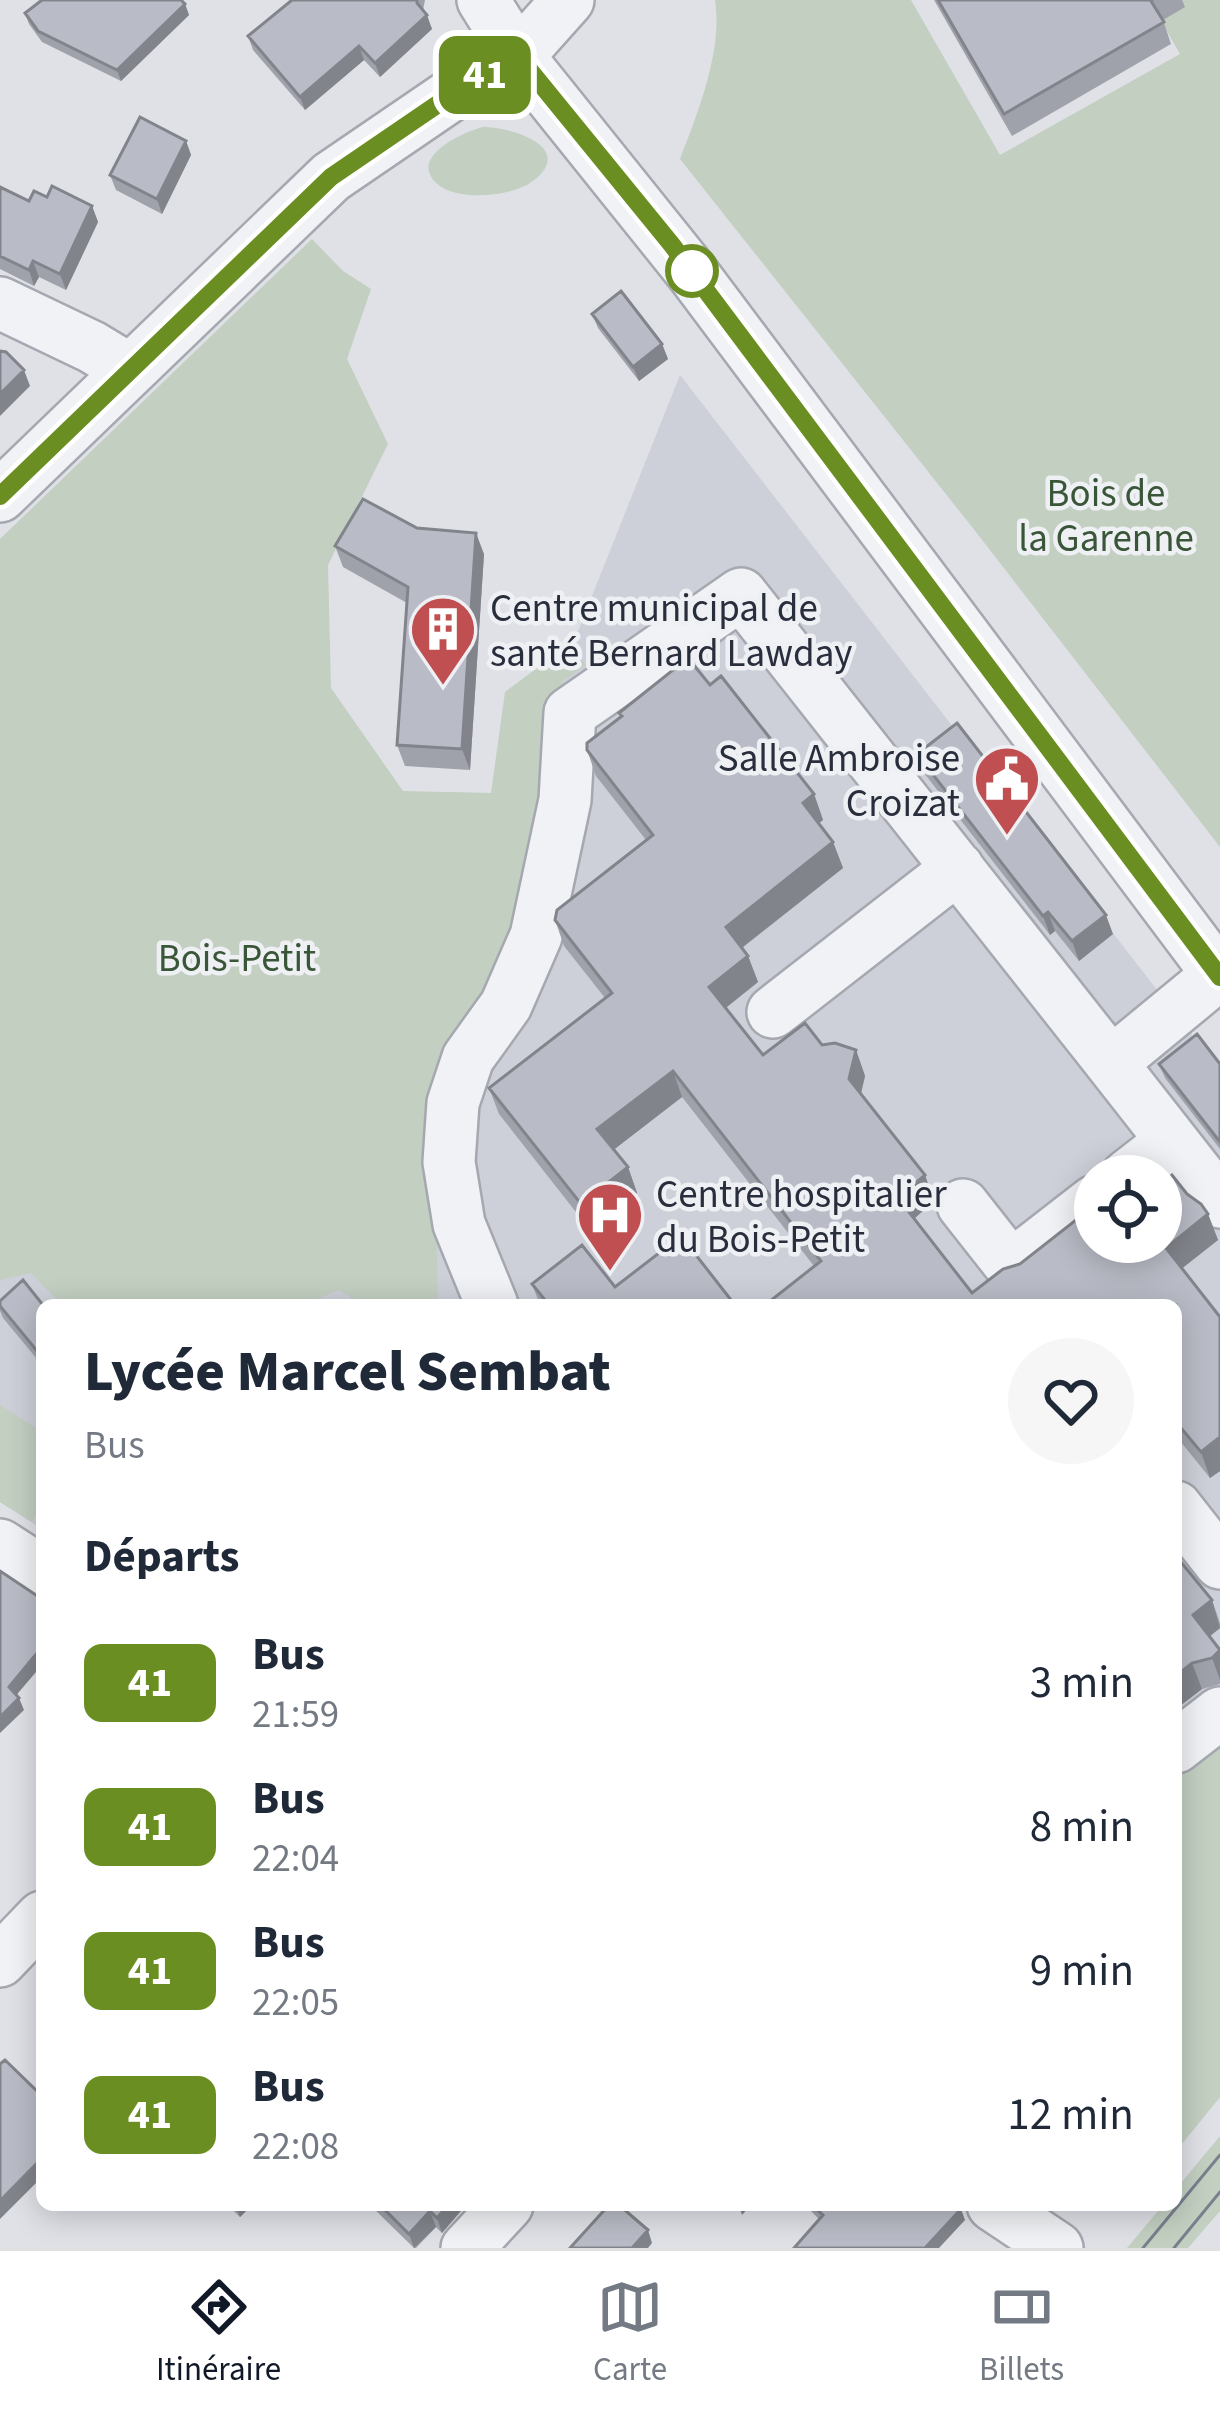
<!DOCTYPE html>
<html lang="fr">
<meta charset="utf-8">
<style>
:root{--surface:#fff;--page:#f6f6f7;--text:#1f2937;--muted:#747a83;--line:#e0e1e3;--accent:#111827}
body{margin:0;font-family:"Source Sans 3",sans-serif;background:var(--page);color:var(--text);height:100vh;display:flex;flex-direction:column;font-size:45px;white-space:nowrap}
*{box-sizing:border-box;margin:0}
p{font-size:39px;color:var(--muted)}
.icon{flex:none;width:66px;height:66px;fill:none;stroke:currentColor;stroke-width:2;stroke-linecap:round;stroke-linejoin:round}
.map{position:relative;flex:1;overflow:hidden}
.panel{position:absolute;left:36px;top:1299px;width:1146px;height:912px;display:flex;flex-direction:column;background:var(--surface);border-radius:18px;box-shadow:0 6px 30px #0003}
.panel>*{flex:none}
.badge{padding:0 24px;border-radius:18px;font-size:42px;line-height:78px}
.fabs{position:absolute;left:1074px;top:1155px;display:grid;gap:24px}
.fabs a{display:grid;place-items:center;width:108px;height:108px;border-radius:50%;background:var(--surface);box-shadow:0 6px 30px #0003;font-size:60px}
.map>.badge{position:absolute;translate:-50% -50%;box-shadow:0 0 0 6px #fff}
h2{padding:0 48px;font-size:45px;line-height:108px}
.round{display:grid;place-items:center;flex:none;width:126px;height:126px;border-radius:63px;background:var(--page)}
.head{display:flex;align-items:center;justify-content:space-between;height:204px;padding:0 48px}
h1{font-size:57px;font-weight:800;line-height:90px}
ul{padding:0;list-style:none}
li{display:flex;align-items:center;gap:36px;height:144px;padding:0 48px}
li div{flex:1}
li b{display:block;font-size:45px}
li em{font-style:normal}
li .badge{min-width:132px;font-weight:700;text-align:center}
.dock{display:flex;justify-content:space-around;align-items:center;height:168px;border-top:3px solid var(--line);background:var(--surface);font-size:33px;color:var(--muted)}
.dock a{display:grid;justify-items:center;gap:6px}
.dock .active{color:var(--accent)}
.map>svg:first-child{display:block}
.built{fill:#cdd0d8;fill-rule:evenodd}
.green{fill:#c2cfc1}
.lines{fill:none;stroke-linecap:round;stroke-linejoin:round}
.minor-casing{stroke:#a5a8b0;stroke-width:56}
.minor{stroke:#f1f2f5;stroke-width:51}
.tram{stroke:#7a7f8e;stroke-width:3}
.wall{fill:#9fa2aa}
.shaded-wall{fill:#82848b}
.building{fill:#b9bcc6;stroke:#82848b;stroke-width:3}
.line-casing{stroke:#fff;stroke-width:27}
.line{stroke:#6b8e23;stroke-width:18}
.stop-dot{fill:#fff;stroke:#6b8e23;stroke-width:6}
.labels{text-anchor:middle;stroke-width:9;stroke-linejoin:round;paint-order:stroke}
.park-label{font-size:39px;fill:#3a5638;stroke:#eef0f4}
.poi-label{font-size:39px;fill:#292e3c;stroke:#eef0f4;text-anchor:start}
</style>
<div class="map">
<svg width="1220" height="2248" viewBox="0 0 1220 2248">
<rect width="100%" height="100%" fill="#dfe1e6"/>
<path class="built" d="M680,375l540,696v1026l-44,54v-846h-1134v224l-42,-27v-963l356,282 154,5 31,-102zM1095,1176h66v66h-66z"/>
<path class="green" d="M715,0h196l89,155 180,-101 -31,-54h71v847l-244,-315 -296,-373c18,-46 43,-109 35,-159z
M483,127c28,0 94,20 50,54 -22,17 -93,24 -104,-9 -6,-22 38,-41 54,-45z
M312,239l31,32 28,18 -24,70 41,85 -60,121 3,123 72,103 88,2 14,-101 64,-48 17,21 -23,16 -33,247 -96,200 4,177h-76l-23,-15 -36,15h-241l-31,-32 -31,7v-741z
M0,1405l42,27v69l-10,21 -32,-20z
M1220,1723v374l-44,54v-394z
M1220,2136v75l-32,37h-61l36,-43h13v-16z"/>
<g class="lines">
<g class="minor-casing">
<path id="minor" d="M483,0l35,56 175,218 527,703
M0,303l92,44 38,23
M0,496l331,-319 129,-88 58,-33 50,-56
M773,1012l185,-144
M1111,1063l109,139
M1127,1176l45,-35
M963,1205l48,61 84,-65
M492,1305l-33,-81 -10,-62 4,-59 15,-45 38,-53 30,-69 29,-136 5,-87 171,-119 370,469 107,-88
M1176,1507l44,56
M0,1545l42,27
M1176,1747l44,-34
M0,1961l42,-44
M993,2205l64,43
M467,2248l40,-43"/>
</g>
<use href="#minor" class="minor"/>
<path class="tram" d="M1143,2248l77,-93
M1174,2248l46,-56"/>
</g>
<path class="wall" d="M289,0h136l-2,10 9,19 -52,48 -16,-17 -59,50 -52,-60 -5,-14 42,-34z
M934,0h248l3,7 -22,13 8,24 -159,92z
M185,4l4,11 -68,66 -79,-39 -13,-18 -4,-11z
M186,141l5,14 -29,59 -46,-24 -6,-15z
M0,187l29,14 18,-4 45,9 6,16 -32,68 -27,-13 -5,9 -34,-17z
M592,314l70,30 6,15 -29,22 -41,-53z
M335,546l149,8 -14,216 -65,-4 -8,-21 10,-142 -64,-36z
M710,685l104,109 9,26 -4,3 14,19 10,26 -101,80 6,8 10,26 -32,26 37,47 59,-10 34,5 9,26 -4,18 64,81 9,26 -20,18 58,74 123,-51 92,-48 21,20 10,26 -36,28 38,49v154l-10,7 -34,-42v-131h-411l49,-39 -132,-169 -68,52 14,18 9,26 -47,37 -91,-116 -10,-26 116,-90 -41,-52 -9,-26 91,-80 -50,-64 -9,-26 34,-33 -2,-4z
M917,754l196,180 -34,27 -24,-30 -5,4 -126,-162z
M1159,1064h61v85l-55,-71z
M532,1284l83,3 120,18h-195z
M0,1301l42,4v60l-39,-47 -3,-7z
M1176,1556l36,44 8,23v5l-11,8 11,14v34l-18,5 -26,20z
M228,2205h24l-12,12z
M370,2205h96l-24,28 -6,-6 -20,21h-2z
M805,2205h150l10,15 -146,-1z"/>
<path class="shaded-wall" d="M185,4l4,11 -68,66 -4,-11z
M427,15l5,14 -52,48 -5,-14z
M359,46l5,14 -59,50 -5,-13z
M186,141l5,14 -29,59 -5,-15z
M92,206l6,16 -32,68 -6,-16z
M33,261l6,16 -5,9 -5,-16z
M662,344l6,15 -29,22 -6,-14z
M24,370l6,16 -30,30v-22z
M476,533l8,21 -14,216 -8,-21z
M814,794l9,26 -11,9 -9,-26z
M833,842l10,26 -108,85 -9,-26z
M1048,912l7,19 -5,4 -7,-19z
M1106,915l7,19 -34,27 -7,-20z
M748,956l10,26 -39,31 -10,-26z
M856,1050l9,26 -7,29 -9,-26z
M673,1071l9,26 -75,58 -10,-26z
M628,1167l9,26 -47,37 -9,-26z
M925,1175l9,26 -26,23 -10,-26z
M1208,1214l10,26 -43,34 -9,-26z
M1220,1437v34l-10,7 -9,-26z
M1212,1600l8,28 -17,14 -10,-27z
M42,1647v18l-29,34 -4,-12z
M1220,1651v29l-8,-22z
M1192,1663l10,26 -26,20v-33z
M19,1698l5,12 -24,23v-16z
M42,2158v19l-42,42v-18z
M236,2205h16l-12,12z
M448,2205h18l-24,28 -5,-15z
M739,2205h12l-9,10z
M961,2209l4,11 -26,28h-14z
M430,2211l6,16 -22,21 -5,-14z
M648,2230l4,13 -4,5h-16z"/>
<path class="building" d="M42,0h139l4,4 -68,66 -79,-39 -13,-18z
M292,0h125v3l10,12 -52,48 -16,-17 -59,51 -52,-61z
M938,0h215l-2,1 13,21 -160,92z
M140,117l46,24 -29,58 -47,-24z
M52,186l40,20 -32,68 -27,-13 -4,9 -29,-14v-69l29,14 5,-10 13,6z
M621,291l41,53 -29,23 -41,-53z
M0,351l6,1 18,18 -24,24z
M363,499l54,29 59,5 -14,216 -65,-4 11,-158 -73,-41z
M688,658l22,27 11,-9 93,118 -11,9 30,39 -107,85 22,29 -39,31 54,68 42,-32 17,22 13,-2 21,7 -7,29 76,96 -27,23 74,95 31,-24 17,-5 75,-59v37h66v-59l11,-8 15,19 14,10 7,10 -42,34 54,69v120l-19,15 -25,-30v-117h-411l56,-44 -148,-190 -76,58 31,38 -47,37 -92,-116 123,-95 -57,-73 2,-10 96,-75 -66,-85v-7l35,-27 -3,-3z
M957,723l149,192 -34,26 -24,-29 -5,4 -126,-162z
M1197,1034l23,30v78l-61,-78z
M681,1236l54,69h-186l-17,-21 50,-39 33,42z
M23,1280l20,25 -1,52 -42,-51v-5z
M1176,1556l36,44 -19,15 27,35 -8,8 -20,5 -16,13z
M0,1571l42,28v48l-33,40 10,11 -19,19z
M5,2060l37,36v62l-42,43v-137z
M380,2205h68l-11,13 -7,-7 -21,23z
M609,2205h10l29,25 -16,18h-62z
M812,2205h143l6,4 -36,39h-131l29,-33z"/>
<g class="lines">
<g class="line-casing">
<path id="line" d="M0,496l331,-319 129,-88 58,-33 154,189 548,732"/>
</g>
<use href="#line" class="line"/>
</g>
<defs>
<g id="building-pin" transform="scale(3.45)"><path d="M0 17L-7.5 6A9.5 9.5 0 1 1 7.5 6Z" fill="#c04f52" stroke="#eef0f4"/><path d="M-4-6H4V6H1V3H-1V6H-4ZM-2.5-4.3h1.7v1.8h-1.7ZM.8-4.3h1.7v1.8H.8ZM-2.5-1h1.7V.8h-1.7ZM.8-1h1.7V.8H.8Z" fill="#fff"/></g>
<g id="civic-pin" transform="scale(3.45)"><path d="M0 17L-7.5 6A9.5 9.5 0 1 1 7.5 6Z" fill="#c04f52" stroke="#eef0f4"/><path d="M-.6-6.5H3V-4.5H.6V-3L4-1V1h2V6H-6V1h2V-1L-.6-3ZM-1.2 2.5V6h2.4V2.5Z" fill="#fff"/></g>
<g id="hospital-pin" transform="scale(3.45)"><path d="M0 17L-7.5 6A9.5 9.5 0 1 1 7.5 6Z" fill="#c04f52" stroke="#eef0f4"/><path d="M-5-5h3v3.5h4V-5h3V5h-3V1.5h-4V5h-3Z" fill="#fff"/></g>
</defs>
<g fill-rule="evenodd">
<use href="#building-pin" x="443" y="629"/>
<use href="#civic-pin" x="1007" y="779"/>
<use href="#hospital-pin" x="610" y="1215"/>
</g>
<circle class="stop-dot" cx="692" cy="271" r="24"/>
<g class="labels">
<g class="park-label">
<text x="1106" y="506">Bois de<tspan x="1106" dy="45">la Garenne</tspan></text>
<text x="237" y="971">Bois-Petit</text>
</g>
<g class="poi-label">
<text x="490" y="621">Centre municipal de<tspan x="490" dy="45">santé Bernard Lawday</tspan></text>
<text x="960" y="771" text-anchor="end">Salle Ambroise<tspan x="960" dy="45">Croizat</tspan></text>
<text x="656" y="1207">Centre hospitalier<tspan x="656" dy="45">du Bois-Petit</tspan></text>
</g>
</g>
</svg>
<div class="fabs">
<a><svg class="icon" aria-label="locate" viewBox="0 0 24 24"><circle cx="12" cy="12" r="6"/><path d="M12 2v4M12 18v4M2 12h4M18 12h4"/></svg></a>
</div>
<b class="badge" style="left:485px;top:75px;background:#6b8e23;color:#fff">41</b>
<section class="panel">
<div class="head"><div><h1>Lycée Marcel Sembat</h1><p>Bus</p></div><a class="round"><svg class="icon" aria-label="heart" viewBox="0 0 24 24"><path d="M12 20l-8-8c-3-5 5-10 8-4 3-6 11-1 8 4z"/></svg></a></div>
<h2>Départs</h2>
<ul>
<li><span class="badge" style="background:#6b8e23;color:#fff">41</span><div><b>Bus</b><p>21:59</p></div><em>3 min</em></li>
<li><span class="badge" style="background:#6b8e23;color:#fff">41</span><div><b>Bus</b><p>22:04</p></div><em>8 min</em></li>
<li><span class="badge" style="background:#6b8e23;color:#fff">41</span><div><b>Bus</b><p>22:05</p></div><em>9 min</em></li>
<li><span class="badge" style="background:#6b8e23;color:#fff">41</span><div><b>Bus</b><p>22:08</p></div><em>12 min</em></li>
</ul>
</section>
</div>
<nav class="dock">
<a class="active"><svg class="icon" aria-label="directions" viewBox="0 0 24 24"><path d="M12 3l9 9-9 9-9-9zM9 14v-3h6M13 9l2 2-2 2"/></svg>Itinéraire</a>
<a><svg class="icon" aria-label="map" viewBox="0 0 24 24"><path d="M3 6l6-2 6 2 6-2v14l-6 2-6-2-6 2zM9 4v14M15 6v14"/></svg>Carte</a>
<a><svg class="icon" aria-label="tickets" viewBox="0 0 24 24"><path d="M3 7h18v10H3zM15 7v10"/></svg>Billets</a>
</nav>
